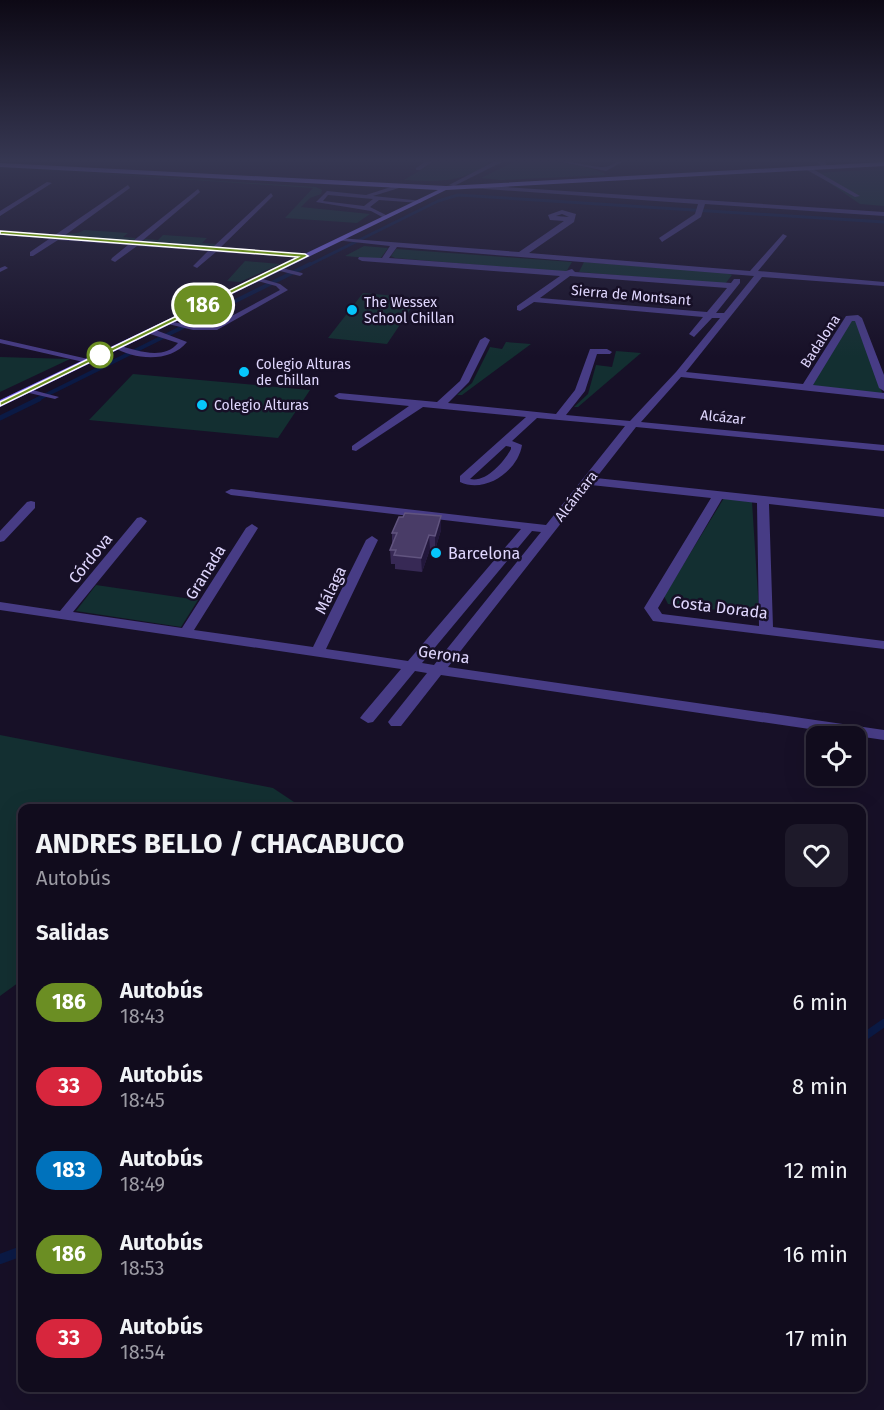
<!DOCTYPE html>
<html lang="es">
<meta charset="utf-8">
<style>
:root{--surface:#110c1d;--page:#1e1a2a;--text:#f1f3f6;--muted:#9c9ba4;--line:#302c3b}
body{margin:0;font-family:"Fira Sans",sans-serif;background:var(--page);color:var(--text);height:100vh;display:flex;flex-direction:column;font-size:22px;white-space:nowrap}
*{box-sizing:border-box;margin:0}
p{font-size:20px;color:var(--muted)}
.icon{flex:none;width:33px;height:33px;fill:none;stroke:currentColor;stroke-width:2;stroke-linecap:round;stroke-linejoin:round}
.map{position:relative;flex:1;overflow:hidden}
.sheet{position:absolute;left:18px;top:804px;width:848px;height:588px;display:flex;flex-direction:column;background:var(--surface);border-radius:12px;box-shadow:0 6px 24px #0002,0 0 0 2px var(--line)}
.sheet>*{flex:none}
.badge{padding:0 12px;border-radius:20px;font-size:21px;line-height:39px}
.fabs{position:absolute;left:806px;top:726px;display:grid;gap:12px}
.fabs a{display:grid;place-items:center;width:60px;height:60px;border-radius:12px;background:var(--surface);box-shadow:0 6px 24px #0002,0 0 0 2px var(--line);font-size:30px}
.map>.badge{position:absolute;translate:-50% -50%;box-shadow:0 0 0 3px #fff}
h2{padding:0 18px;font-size:22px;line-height:54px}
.round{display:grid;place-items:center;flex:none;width:63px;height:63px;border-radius:12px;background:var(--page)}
.summary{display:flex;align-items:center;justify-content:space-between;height:102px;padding:0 18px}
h1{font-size:28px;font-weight:700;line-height:45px}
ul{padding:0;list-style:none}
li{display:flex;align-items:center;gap:18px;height:84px;padding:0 18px}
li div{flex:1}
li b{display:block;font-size:22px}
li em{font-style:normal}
li .badge{min-width:66px;font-weight:700;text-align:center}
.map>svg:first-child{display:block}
.green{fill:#132f31}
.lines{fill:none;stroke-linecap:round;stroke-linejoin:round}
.stream-far4{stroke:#0b1a45;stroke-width:3}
.stream-far3{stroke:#0b1a45;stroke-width:4}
.stream-far2{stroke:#0b1a45;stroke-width:5}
.stream-far1{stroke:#0b1a45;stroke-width:8}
.stream{stroke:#0b1a45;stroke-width:10}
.service{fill:#473c85;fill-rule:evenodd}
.minor{fill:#473c85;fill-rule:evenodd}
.tertiary{fill:#473c85;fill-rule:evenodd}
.secondary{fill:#8370fd;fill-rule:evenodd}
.wall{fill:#372955}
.shaded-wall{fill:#22173b}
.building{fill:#493c67;stroke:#61547f;stroke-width:1.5}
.line{fill:#6b8e23;stroke:#fff;stroke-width:1.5}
.poi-dot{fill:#06c6fb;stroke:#171027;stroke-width:2}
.stop-dot{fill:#fff;stroke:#6b8e23;stroke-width:3}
.labels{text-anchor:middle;stroke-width:5;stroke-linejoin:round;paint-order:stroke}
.far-street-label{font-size:14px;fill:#e0d7fe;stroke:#171027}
.far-poi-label{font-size:14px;fill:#e0d7fe;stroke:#171027;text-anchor:start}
.poi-label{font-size:16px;fill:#e0d7fe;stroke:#171027;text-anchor:start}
.street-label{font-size:16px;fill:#e0d7fe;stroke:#171027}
</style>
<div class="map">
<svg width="884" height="1410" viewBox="0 0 884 1410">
<rect width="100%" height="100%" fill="#171027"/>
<path class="green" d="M439,159h48l2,4c-26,20 -54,19 -85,17z
M520,159c19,0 77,7 86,16l-105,5 -20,-2z
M0,167l316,20 6,3 -1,4 -11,4 -9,9 69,7 -13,9 -72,-5 28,-30z
M884,169v37l-24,-2 -45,-31z
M84,230l44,3 -5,4 13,1 -4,4 -72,-6c8,-5 16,0 24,-6z
M163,235l44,3 -5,5 14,1 -3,3 -72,-5 4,-3 13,1z
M364,246l24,2 -8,11 -35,-3z
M396,249l176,13 -6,10 -171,-14 -4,-2z
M245,261l35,3 -40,18 -13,-1z
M584,262l144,11 4,2 -7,9 -146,-12z
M363,293l55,5 -31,46 -59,-6z
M849,319h6l28,76 -75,-8z
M506,342l25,2 -69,51h-5l15,-12 18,-36 12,2z
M616,351l25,2 -63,54h-4l14,-13 8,-29 16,2z
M0,357l70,2 -70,33z
M133,374l177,16 -32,48 -189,-18z
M724,498l28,4 7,109 -8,3 -83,-10 -4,-8z
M96,585l102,15 -17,27 -105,-16z
M0,735l273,53 30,20h-281v172l-22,16z"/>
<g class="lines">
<path class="stream-far4" d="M307,266l131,-65 20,-6 426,27"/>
<path class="stream-far3" d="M36,400l274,-136"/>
<path class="stream-far2" d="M0,418l39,-19"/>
<path class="stream-far1" d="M861,1039l23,-16"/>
<path class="stream" d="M0,1259l22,-8"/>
<path class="service" d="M807,168h4l49,28 -5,1 -48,-27z
M397,185l2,3 -26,8 50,5 -3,2 -41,-3 -9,7 18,9 -2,3 -15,-8 -55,-9 11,-11 39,4zM328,195l45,4 -9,7 -41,-5z
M5,266l3,2 -8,4v-4z
M278,267l24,6 1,1 -3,2 -24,-6 -1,-1z
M256,277l24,7 8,6 -71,40h-24l-29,-7 4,-2 25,5h20l67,-36 -4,-4 -22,-6v-2z
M147,329h6l34,13c-17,21 -52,18 -74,5l4,-2c19,5 46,16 61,-2l-31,-10z
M0,339l88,20 4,2 -4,2 -88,-20z
M25,388l34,9 -4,2 -30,-7z"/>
<path class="minor" d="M429,159h8l-17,11h-4v-2z
M547,159c16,0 46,9 58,8 8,-1 13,-8 22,-8l-21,12z
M815,159h7l7,9 -5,1z
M47,182l5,1 -52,33v-5z
M128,185l2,3 -66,48 69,5 65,-52 2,3 -58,49 71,6 58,-54 2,3 -52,51 84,7 4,2 -4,2 -89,-6 -19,16 -4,-2 15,-15 -71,-5 -22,16 -4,-2 1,-2 16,-13 -70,-5 -25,16h-3v-4l19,-13 -49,-4v-4l55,4z
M474,185l410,27v4l-179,-12 -4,13 -39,25 -3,-4 36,-24 3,-10 -226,-16z
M562,210l14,4 -2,8 -45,31 221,18 33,-37 4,2 -29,35 126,11v4l-122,-9 -76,95 117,12 43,-68 12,-1 4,3 22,57v16l-5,-3 -24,-67h-3l-39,64 71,8v6l-203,-22 -40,45 243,23v6l-248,-24 -40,51 288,31v8l-115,-13 4,123 111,14v8l-231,-28 -9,-13 67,-110 -120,-13 -143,182 436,63v10l-443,-65 -40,51h-10l-3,-4 3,-4 36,-45 -12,-2 -42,51 -5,1 -8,-5 3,-4 38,-45 -401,-59v-8l60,9 77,-93 4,-1 6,4 -2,3 -72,88 109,16 64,-100 6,-4 6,4 -64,102 119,17 53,-107 6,-4 6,4 -52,109 82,12 113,-132 -290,-34 -6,-3 6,-3 315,36 79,-99 -88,-8 -25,23 10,4c-4,26 -37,49 -62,37v-6l66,-59 -103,-10 -67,44 -4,-1v-4l57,-40 -70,-7 -5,-3 5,-3 98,9 23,-21 20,-41 5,-3 5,3 -21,42 -21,21 108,11 19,-24 15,-41h17l5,3 -2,2h-13l-12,37 -19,24 64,6 46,-49 44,-54h-8l-18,19 -5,-3 14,-17 -169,-15 -14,9 -3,-1v-4l43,-30 -198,-15 -4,-2 1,-2 23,1 8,-12 -55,-6 4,-2 180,14 45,-31 -14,-1 -2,-5zM562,214l7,3 -13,-1zM397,247l357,29 -30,37h-8l24,-30v-4h-6l-3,4 -156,-11 -3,-3 -6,2 -177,-13zM570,276l157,12 -20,24 -167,-14zM506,446l5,1v2c-7,13 -25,34 -41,30zM722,499l35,4 2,123 -97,-12 -4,-6zM532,531l9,1 -107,133 -12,-2z
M31,501l4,1v6l-31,33 -4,1v-11l27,-29z"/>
<path class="tertiary" d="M499,159h9l-54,27 -5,-1z"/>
<path class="secondary" d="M884,162v4l-438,24 -446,217v-7l438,-210 -438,-23v-4l446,23z"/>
</g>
<path class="wall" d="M441,530l-6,20 -5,-1 -8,23 -27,-3v-5h-4l-1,-14 2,-6v-11z"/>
<path class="shaded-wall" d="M441,516v14l-6,20v-14z
M429,535l1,14 -8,23 -1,-14z"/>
<path class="building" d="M405,513l36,3 -6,20 -6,-1 -8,23 -27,-3 2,-5h-6l7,-17h-5l7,-16h4z"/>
<linearGradient id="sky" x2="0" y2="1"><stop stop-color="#0d0915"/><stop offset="0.45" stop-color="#363752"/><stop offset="1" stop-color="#363752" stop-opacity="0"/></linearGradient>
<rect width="884" height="357" fill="url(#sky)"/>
<path class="line" d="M0,231l305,23 3,2 -308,150v-4l298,-145 -298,-23z"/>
<g class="poi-dot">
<circle cx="352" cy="310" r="6"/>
<circle cx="244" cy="372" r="6"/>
<circle cx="202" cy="405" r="6"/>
<circle cx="436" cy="553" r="6"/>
</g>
<circle class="stop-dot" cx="100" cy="355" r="12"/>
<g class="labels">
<g class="far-street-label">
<text transform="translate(631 295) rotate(5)" y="5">Sierra de Montsant</text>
<text transform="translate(820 341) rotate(-57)" y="5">Badalona</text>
<text transform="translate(723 417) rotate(6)" y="5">Alcázar</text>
<text transform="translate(576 496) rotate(-52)" y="5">Alcántara</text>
</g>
<g class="far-poi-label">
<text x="364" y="307">The Wessex<tspan x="364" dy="16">School Chillan</tspan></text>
<text x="256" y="369">Colegio Alturas<tspan x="256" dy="16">de Chillan</tspan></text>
<text x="214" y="410">Colegio Alturas</text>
</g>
<g class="poi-label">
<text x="448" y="559">Barcelona</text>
</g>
<g class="street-label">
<text transform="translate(90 558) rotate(-51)" y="6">Córdova</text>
<text transform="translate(205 572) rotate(-58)" y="6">Granada</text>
<text transform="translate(330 590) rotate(-64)" y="6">Málaga</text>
<text transform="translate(720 607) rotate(7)" y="6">Costa Dorada</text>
<text transform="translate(444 654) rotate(8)" y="6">Gerona</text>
</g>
</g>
</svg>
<div class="fabs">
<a><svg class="icon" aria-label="locate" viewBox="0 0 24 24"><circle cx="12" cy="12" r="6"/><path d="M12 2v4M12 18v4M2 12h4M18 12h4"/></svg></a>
</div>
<b class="badge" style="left:203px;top:305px;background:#6b8e23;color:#fff">186</b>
<section class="sheet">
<div class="summary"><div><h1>ANDRES BELLO / CHACABUCO</h1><p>Autobús</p></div><a class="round"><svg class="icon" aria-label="heart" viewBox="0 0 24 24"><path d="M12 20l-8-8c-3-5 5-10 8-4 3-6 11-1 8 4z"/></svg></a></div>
<h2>Salidas</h2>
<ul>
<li><span class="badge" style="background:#6b8e23;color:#fff">186</span><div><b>Autobús</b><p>18:43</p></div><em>6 min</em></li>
<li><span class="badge" style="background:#d7263d;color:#fff">33</span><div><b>Autobús</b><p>18:45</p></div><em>8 min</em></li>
<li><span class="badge" style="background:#0072bc;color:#fff">183</span><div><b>Autobús</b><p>18:49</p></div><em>12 min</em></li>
<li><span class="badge" style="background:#6b8e23;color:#fff">186</span><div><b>Autobús</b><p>18:53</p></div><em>16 min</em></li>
<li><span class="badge" style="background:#d7263d;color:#fff">33</span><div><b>Autobús</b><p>18:54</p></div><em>17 min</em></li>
</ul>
</section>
</div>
